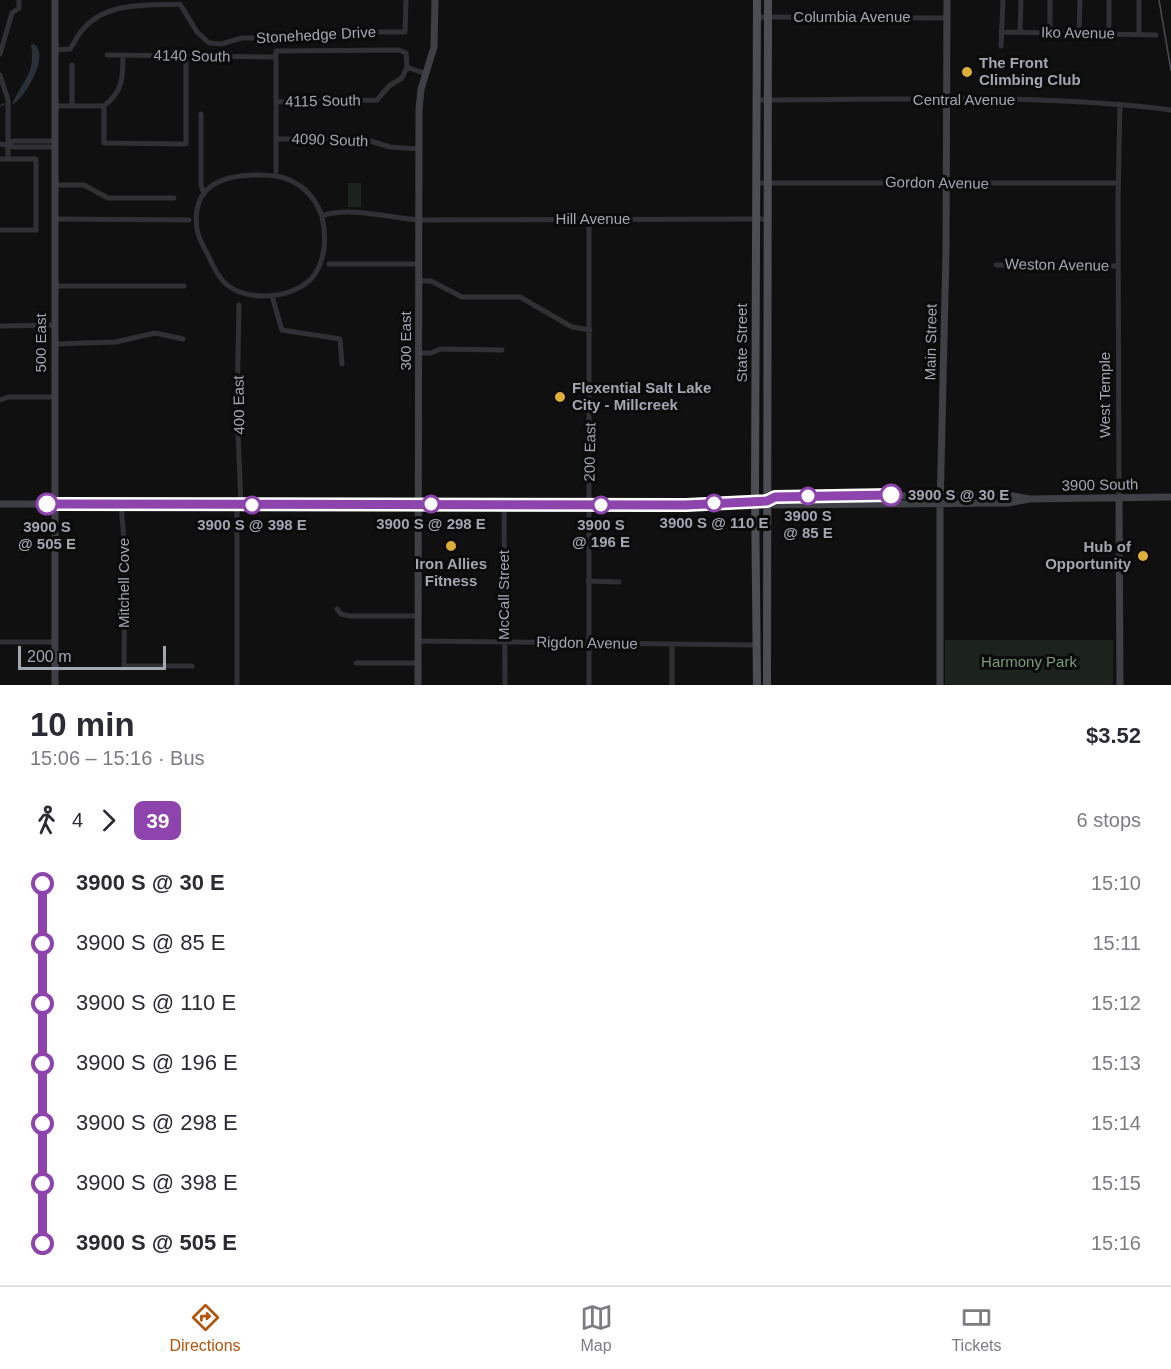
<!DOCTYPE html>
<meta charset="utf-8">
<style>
:root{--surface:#fff;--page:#f7f7f7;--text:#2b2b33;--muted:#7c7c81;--line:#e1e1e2;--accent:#b45309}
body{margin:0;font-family:Arial,sans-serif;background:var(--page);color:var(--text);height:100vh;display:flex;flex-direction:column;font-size:22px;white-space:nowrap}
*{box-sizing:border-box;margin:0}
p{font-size:20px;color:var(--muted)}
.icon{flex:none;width:33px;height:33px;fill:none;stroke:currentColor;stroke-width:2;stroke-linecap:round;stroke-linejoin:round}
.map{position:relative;height:685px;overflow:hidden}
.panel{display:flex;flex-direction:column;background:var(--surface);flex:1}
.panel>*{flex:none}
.badge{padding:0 12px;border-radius:9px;font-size:21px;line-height:39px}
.scale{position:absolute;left:18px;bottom:15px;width:148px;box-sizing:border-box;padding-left:6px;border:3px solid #a2a6b0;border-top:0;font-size:16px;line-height:21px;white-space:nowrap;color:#a2a6b0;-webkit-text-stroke:4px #0b0b0c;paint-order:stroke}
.map>.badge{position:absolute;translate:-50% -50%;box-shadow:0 0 0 3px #fff}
.legs{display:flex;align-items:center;gap:9px;height:66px;padding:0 30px;font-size:20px}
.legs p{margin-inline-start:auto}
.overview{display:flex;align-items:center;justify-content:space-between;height:102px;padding:0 30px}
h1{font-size:33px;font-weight:700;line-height:45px}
ul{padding:0 30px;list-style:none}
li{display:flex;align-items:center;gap:21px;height:60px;font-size:22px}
li i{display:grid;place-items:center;width:9px;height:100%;margin:0 8px;background:currentColor}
li i::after{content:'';width:15px;height:15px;margin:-8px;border:4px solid;border-radius:50%;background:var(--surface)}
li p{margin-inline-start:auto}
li:first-child i{background:linear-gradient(#0000 50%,currentColor 0)}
li:last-child i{background:linear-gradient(currentColor 50%,#0000 0)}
.menu{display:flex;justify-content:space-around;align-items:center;height:84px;border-top:2px solid var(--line);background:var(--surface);font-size:16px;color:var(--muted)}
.menu a{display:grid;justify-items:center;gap:3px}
.menu .current{color:var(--accent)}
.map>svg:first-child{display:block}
.green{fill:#1c231d}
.water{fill:#2a3138}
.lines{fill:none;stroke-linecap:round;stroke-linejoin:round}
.stream{stroke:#2a3138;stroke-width:1.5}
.street{stroke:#313135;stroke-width:5}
.secondary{stroke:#3f4045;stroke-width:7}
.primary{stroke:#4d4e54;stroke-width:8}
.tram{stroke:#4a4b50;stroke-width:1.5}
.line-1-casing{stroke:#fff;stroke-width:14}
.line-1{stroke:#8e44ad;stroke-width:9}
.poi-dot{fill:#deae3b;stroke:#0b0b0c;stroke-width:2}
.stop-1-dot{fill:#fff;stroke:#8e44ad;stroke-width:3}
.labels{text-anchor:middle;stroke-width:6;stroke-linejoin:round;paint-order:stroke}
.street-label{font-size:15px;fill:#a2a6b0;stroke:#0b0b0c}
.poi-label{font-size:15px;font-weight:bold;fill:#a2a6b0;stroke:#0b0b0c;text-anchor:start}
.stop-label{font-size:15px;font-weight:bold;fill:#a2a6b0;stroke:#0b0b0c}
.park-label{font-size:15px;fill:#7b9a7e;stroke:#0b0b0c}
</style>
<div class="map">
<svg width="1171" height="685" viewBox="0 0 1171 685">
<rect width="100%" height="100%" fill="#101011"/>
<path class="green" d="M348,183h13v24h-13z
M945,640h168v45h-168z"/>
<path class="water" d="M34,44c17,12 -10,55 -22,61 10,-25 24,-30 19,-60z"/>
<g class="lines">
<path class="stream" d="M0,106l4,-2"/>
<path class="street" d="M1139,0v34
M757,17l190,1
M1001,32l155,3
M1020,32l1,-32
M1050,33v-33
M1079,33l1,-33
M1109,34v-34
M1001,46l2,-46
M55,50l15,-1c4,-5 6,-11 10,-16 23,-32 65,-27 100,-29l17,28 12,11 12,1 21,-6h23l27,-5 33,3 28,-4h52l1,-32
M0,54l12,-41 7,-5v-8
M107,55l169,2
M123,55c0,23 0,36 -19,51v37l82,1v-89
M72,65v41
M0,75l8,25v59
M757,100c138,0 277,-7 414,10
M276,102l101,-2 12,-14 13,-8 5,-11 19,7
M55,106h49
M201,114v71l3,9
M276,139h88l26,8 29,2
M0,144l15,3h40
M8,144l6,-3h41
M0,159h36v71h-36
M276,171v-120l123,-1 7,3 1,14
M756,183h362
M55,185h29l24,13h66
M322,216c4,19 4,41 -7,58 -17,25 -70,30 -91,8 -7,-7 -12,-18 -16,-27 -4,-8 -10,-17 -11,-26 -6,-43 25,-54 61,-54 14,0 27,1 39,9 12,7 20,19 25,32 25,-10 70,2 97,4l349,-1
M55,219l134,1
M329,264h90
M996,265l122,1
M419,281h12l31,16h58l52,30 18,3
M55,286h129
M272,296l10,34 58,9 2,25
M239,305l-2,104 4,96
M0,326l55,-1
M55,344l61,-2 39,-9 28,6
M419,353h12l9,-4 62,1
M0,400l9,-3h46
M1119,498l-1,-296 2,-98
M121,505l4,45 -1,116h68
M504,505l1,180
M588,581l31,1
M337,609l4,5 9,2h68
M418,641l338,4
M0,642h55
M356,663h62
M237,685v-180
M589,685v-466
M672,685v-40"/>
<path class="secondary" d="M55,0v685
M1119,498l1,187
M767,501l7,4 234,-2 22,-4 141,-2
M0,504l686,1 81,-4 8,-4 232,-2 23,4
M418,685l1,-575 2,-21 13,-42 1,-47
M940,685v-174l6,-259 1,-252"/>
<path class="primary" d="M757,0l-2,491 2,194
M767,685l1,-685"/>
<path class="tram" d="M1159,0l12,70"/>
</g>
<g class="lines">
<g class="line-1-casing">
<path id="line-1" d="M47,504l639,1 81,-4 8,-4 116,-2"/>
</g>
<use href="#line-1" class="line-1"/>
</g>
<g class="poi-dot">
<circle cx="967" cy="72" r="6"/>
<circle cx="560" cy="397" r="6"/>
<circle cx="451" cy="546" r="6"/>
<circle cx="1143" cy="556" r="6"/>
</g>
<g class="stop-1-dot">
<circle cx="891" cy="495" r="10"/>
<circle cx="808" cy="496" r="8"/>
<circle cx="714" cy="503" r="8"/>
<circle cx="47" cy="504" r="10"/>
<circle cx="431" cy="504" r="8"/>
<circle cx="252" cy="505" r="8"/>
<circle cx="601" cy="505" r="8"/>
</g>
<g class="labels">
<g class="street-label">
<text x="852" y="22">Columbia Avenue</text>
<text transform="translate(1078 33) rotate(1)" y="5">Iko Avenue</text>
<text transform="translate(316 35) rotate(-3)" y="5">Stonehedge Drive</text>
<text transform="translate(192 56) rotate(1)" y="5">4140 South</text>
<text x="964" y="105">Central Avenue</text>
<text transform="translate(323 101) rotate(-1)" y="5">4115 South</text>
<text transform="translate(330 140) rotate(2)" y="5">4090 South</text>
<text transform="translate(937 183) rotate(1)" y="5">Gordon Avenue</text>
<text x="593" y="224">Hill Avenue</text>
<text transform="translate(1057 265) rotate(1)" y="5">Weston Avenue</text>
<text transform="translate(406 341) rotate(-90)" y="5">300 East</text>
<text transform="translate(931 342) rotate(-89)" y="5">Main Street</text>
<text transform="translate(41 343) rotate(-90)" y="5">500 East</text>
<text transform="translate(742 343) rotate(-90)" y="5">State Street</text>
<text transform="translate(1105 395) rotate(-90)" y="5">West Temple</text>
<text transform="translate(239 405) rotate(-91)" y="5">400 East</text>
<text transform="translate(590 452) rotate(-89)" y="5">200 East</text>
<text transform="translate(1100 485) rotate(-1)" y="5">3900 South</text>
<text transform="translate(124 583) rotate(-90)" y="5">Mitchell Cove</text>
<text transform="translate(504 595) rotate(-90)" y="5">McCall Street</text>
<text transform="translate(587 643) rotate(1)" y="5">Rigdon Avenue</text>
</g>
<g class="poi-label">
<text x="979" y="68">The Front<tspan x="979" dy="17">Climbing Club</tspan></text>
<text x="572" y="393">Flexential Salt Lake<tspan x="572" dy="17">City - Millcreek</tspan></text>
<text x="1131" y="552" text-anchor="end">Hub of<tspan x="1131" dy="17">Opportunity</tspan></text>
<text x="451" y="569" text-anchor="middle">Iron Allies<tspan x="451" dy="17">Fitness</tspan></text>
</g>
<g class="stop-label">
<text x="908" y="500" text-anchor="start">3900 S @ 30 E</text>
<text x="808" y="521">3900 S<tspan x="808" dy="17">@ 85 E</tspan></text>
<text x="714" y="528">3900 S @ 110 E</text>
<text x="431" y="529">3900 S @ 298 E</text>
<text x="252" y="530">3900 S @ 398 E</text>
<text x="601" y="530">3900 S<tspan x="601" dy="17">@ 196 E</tspan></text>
<text x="47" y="532">3900 S<tspan x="47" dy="17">@ 505 E</tspan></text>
</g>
<g class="park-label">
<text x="1029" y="667">Harmony Park</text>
</g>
</g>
</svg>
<div class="scale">200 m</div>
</div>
<section class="panel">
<div class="overview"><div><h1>10 min</h1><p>15:06 – 15:16 · Bus</p></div><b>$3.52</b></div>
<div class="legs"><svg class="icon" aria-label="walk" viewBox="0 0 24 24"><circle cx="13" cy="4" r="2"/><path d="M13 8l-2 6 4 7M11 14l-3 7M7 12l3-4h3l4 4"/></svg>4<svg class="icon" aria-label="forward" viewBox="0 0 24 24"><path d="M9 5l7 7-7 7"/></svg><b class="badge" style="background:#8e44ad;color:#fff">39</b><p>6 stops</p></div>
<ul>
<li><i style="color:#8e44ad"></i><b>3900 S @ 30 E</b><p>15:10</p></li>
<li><i style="color:#8e44ad"></i><span>3900 S @ 85 E</span><p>15:11</p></li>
<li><i style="color:#8e44ad"></i><span>3900 S @ 110 E</span><p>15:12</p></li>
<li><i style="color:#8e44ad"></i><span>3900 S @ 196 E</span><p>15:13</p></li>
<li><i style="color:#8e44ad"></i><span>3900 S @ 298 E</span><p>15:14</p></li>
<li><i style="color:#8e44ad"></i><span>3900 S @ 398 E</span><p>15:15</p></li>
<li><i style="color:#8e44ad"></i><b>3900 S @ 505 E</b><p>15:16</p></li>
</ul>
</section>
<nav class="menu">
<a class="current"><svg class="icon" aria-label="directions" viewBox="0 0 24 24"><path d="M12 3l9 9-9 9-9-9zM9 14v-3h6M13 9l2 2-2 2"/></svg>Directions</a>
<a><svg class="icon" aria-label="map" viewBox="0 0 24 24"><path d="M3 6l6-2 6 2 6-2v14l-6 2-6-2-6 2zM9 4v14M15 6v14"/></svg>Map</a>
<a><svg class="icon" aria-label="tickets" viewBox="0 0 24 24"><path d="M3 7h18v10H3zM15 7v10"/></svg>Tickets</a>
</nav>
